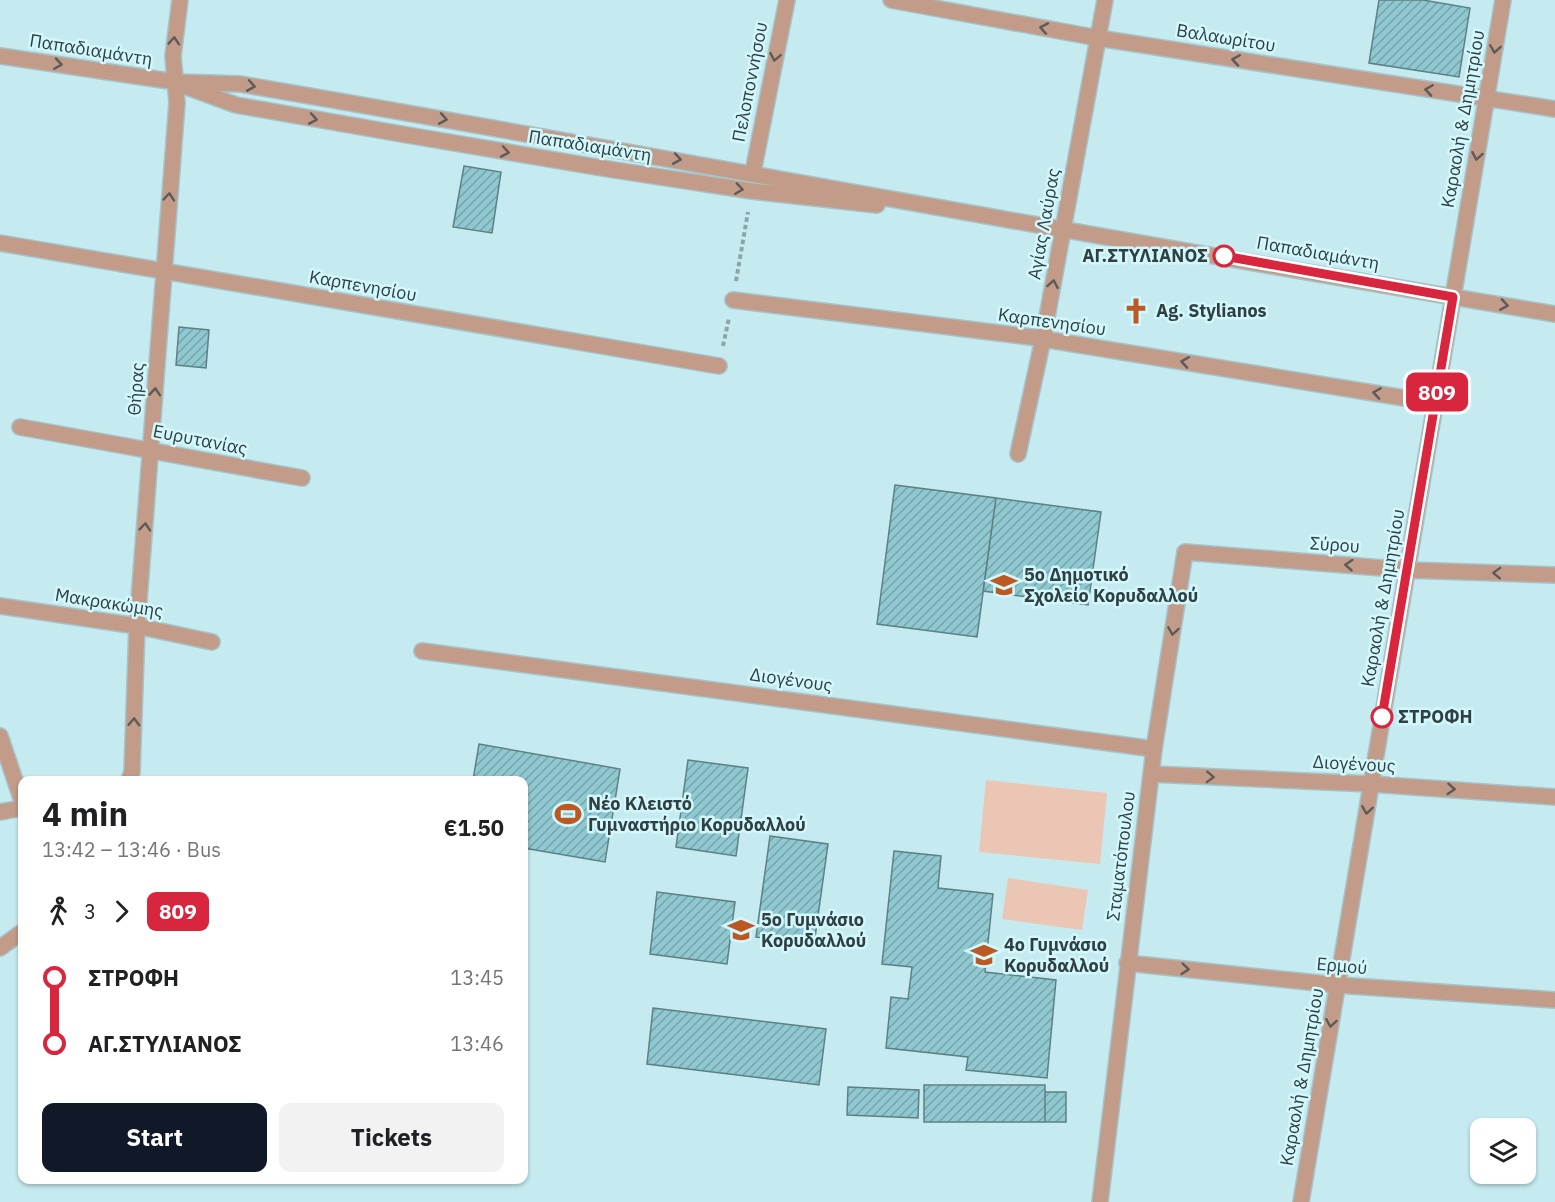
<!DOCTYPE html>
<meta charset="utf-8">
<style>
:root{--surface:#fff;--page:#f2f2f2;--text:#202124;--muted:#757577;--accent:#111827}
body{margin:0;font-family:"IBM Plex Sans",sans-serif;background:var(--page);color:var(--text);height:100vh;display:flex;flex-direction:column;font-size:22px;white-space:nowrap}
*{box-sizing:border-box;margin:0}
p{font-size:20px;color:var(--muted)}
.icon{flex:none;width:33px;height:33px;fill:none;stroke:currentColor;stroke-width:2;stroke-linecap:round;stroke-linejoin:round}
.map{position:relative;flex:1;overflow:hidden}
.sheet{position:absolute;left:18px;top:776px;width:510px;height:408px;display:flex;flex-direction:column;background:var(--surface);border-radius:12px;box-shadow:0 2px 4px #0004}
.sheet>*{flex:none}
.badge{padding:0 12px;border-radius:9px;font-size:21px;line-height:39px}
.buttons{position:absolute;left:1470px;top:1118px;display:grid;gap:12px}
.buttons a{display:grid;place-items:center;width:66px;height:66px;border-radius:12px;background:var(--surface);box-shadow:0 2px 4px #0004;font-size:30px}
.map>.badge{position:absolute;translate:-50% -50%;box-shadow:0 0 0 3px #fff}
.legs{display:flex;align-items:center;gap:9px;height:66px;padding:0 24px;font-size:20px}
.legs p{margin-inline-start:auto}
.overview{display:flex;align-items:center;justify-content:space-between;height:102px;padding:0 24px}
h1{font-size:33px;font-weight:800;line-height:45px}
.primary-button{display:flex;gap:12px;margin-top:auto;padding:12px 24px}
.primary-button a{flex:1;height:69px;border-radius:12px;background:var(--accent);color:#fff;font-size:24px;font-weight:800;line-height:69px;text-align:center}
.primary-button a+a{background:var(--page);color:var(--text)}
ul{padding:0 24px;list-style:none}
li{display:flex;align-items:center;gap:21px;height:66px;font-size:22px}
li i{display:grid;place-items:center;width:9px;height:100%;margin:0 8px;background:currentColor}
li i::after{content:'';width:15px;height:15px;margin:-8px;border:4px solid;border-radius:50%;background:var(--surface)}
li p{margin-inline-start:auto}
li:first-child i{background:linear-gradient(#0000 50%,currentColor 0)}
li:last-child i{background:linear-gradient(currentColor 50%,#0000 0)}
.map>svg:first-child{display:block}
.garden{fill:#ecc6b5}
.building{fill:url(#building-hatch);stroke:#5d8084;stroke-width:1.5}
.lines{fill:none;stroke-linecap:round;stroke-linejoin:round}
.pedestrian-casing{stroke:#a4c4ca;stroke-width:18}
.minor-casing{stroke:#a4c4ca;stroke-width:18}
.path{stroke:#8aa6ab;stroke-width:4;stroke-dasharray:4.5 3;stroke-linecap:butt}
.pedestrian{stroke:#c39b89;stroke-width:15}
.minor{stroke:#c39b89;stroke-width:15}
.oneway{stroke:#5c5b57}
.line-1-casing{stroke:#fff;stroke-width:14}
.line-1{stroke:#d7263d;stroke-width:9}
.stop-1-dot{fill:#fff;stroke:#d7263d;stroke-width:3}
.labels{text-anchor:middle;stroke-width:5;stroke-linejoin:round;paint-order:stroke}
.street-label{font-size:18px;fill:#303f41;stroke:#d2f8fd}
.stop-label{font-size:18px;font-weight:bold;fill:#303f41;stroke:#d2f8fd;text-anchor:end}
.poi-label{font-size:18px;font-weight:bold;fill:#303f41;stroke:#d2f8fd;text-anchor:start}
</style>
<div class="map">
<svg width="1555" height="1202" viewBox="0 0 1555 1202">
<defs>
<pattern id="building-hatch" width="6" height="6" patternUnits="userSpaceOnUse" patternTransform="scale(1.5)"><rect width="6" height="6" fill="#8fc8d0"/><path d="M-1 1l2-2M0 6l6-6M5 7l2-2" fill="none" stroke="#75a4aa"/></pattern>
</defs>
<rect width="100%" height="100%" fill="#c5eaf0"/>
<path class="garden" d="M986,780l121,13 -7,71 -121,-12z
M1008,878l80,12 -6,40 -80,-11z"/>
<path class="building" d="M1379,0h44l47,8 -11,69 -90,-14z
M464,166l37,6 -9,61 -39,-6z
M179,327l30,3 -3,38 -30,-3z
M895,485l101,13 -19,139 -100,-13z
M996,498l105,14 -13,93 -105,-14z
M479,744l141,25 -15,93 -81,-14v-68h-51z
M688,760l60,8 -12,88 -60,-9z
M770,836l58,8 -14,101 -58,-8z
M894,851l47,5 -3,32 55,6 -8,78 71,8 -9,98 -81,-8 2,-13 -82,-9 5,-51 17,2 4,-32 -30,-3z
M657,892l78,10 -8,62 -77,-10z
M653,1008l173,21 -7,56 -172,-21z
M924,1085h121v37h-121z
M848,1087l71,3 -1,28 -71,-3z
M1045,1092h21v30h-21z"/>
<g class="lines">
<g class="pedestrian-casing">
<path id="pedestrian" d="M422,651l732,98"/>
</g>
<g class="minor-casing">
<path id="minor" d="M891,0l207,38 457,71
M0,56l176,26 64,2c438,75 876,158 1315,230
M187,87l49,18 171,30 201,34 144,22 125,14
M753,172l34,-172
M0,243l719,123
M733,300l298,37 404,66
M20,427l282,51
M1018,454l25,-115 62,-339
M0,606l137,20 75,16
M0,736l22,65
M1151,774l220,10 184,13
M129,780l3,-8 5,-146 40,-523 -4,-47 7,-56
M0,812l22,-4
M0,948l22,-16
M1127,963l210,22 218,15
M1100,1202l54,-453 31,-197 222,18 148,5
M1301,1202l202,-1202"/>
</g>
<path class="path" d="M736,281l12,-69
M723,346l6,-28"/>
<use href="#pedestrian" class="pedestrian"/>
<use href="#minor" class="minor"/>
</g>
<defs><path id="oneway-chevron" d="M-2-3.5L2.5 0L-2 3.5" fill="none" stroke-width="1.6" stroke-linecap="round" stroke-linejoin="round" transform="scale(1.5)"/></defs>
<g class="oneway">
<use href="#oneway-chevron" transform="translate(1044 28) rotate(-170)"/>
<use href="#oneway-chevron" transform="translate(174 41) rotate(-86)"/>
<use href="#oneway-chevron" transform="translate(1495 49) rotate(99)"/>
<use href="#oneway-chevron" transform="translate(775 57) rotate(101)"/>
<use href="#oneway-chevron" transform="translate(1236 60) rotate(-171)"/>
<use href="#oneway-chevron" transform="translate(58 64) rotate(9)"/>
<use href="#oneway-chevron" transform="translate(251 86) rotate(10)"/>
<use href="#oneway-chevron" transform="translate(1429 90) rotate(-171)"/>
<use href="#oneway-chevron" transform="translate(313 119) rotate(10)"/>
<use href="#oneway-chevron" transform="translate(443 119) rotate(10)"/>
<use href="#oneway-chevron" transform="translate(505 152) rotate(10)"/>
<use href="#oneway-chevron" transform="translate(1477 156) rotate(100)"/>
<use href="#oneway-chevron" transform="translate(677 159) rotate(10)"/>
<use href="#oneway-chevron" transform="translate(739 189) rotate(8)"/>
<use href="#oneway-chevron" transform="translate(169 197) rotate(-85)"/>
<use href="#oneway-chevron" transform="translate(1053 284) rotate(-80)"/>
<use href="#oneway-chevron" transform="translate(1504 305) rotate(9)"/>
<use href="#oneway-chevron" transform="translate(1185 362) rotate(-171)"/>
<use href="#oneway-chevron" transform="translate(155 392) rotate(-86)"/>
<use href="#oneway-chevron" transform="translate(1377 393) rotate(-171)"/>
<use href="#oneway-chevron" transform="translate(145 527) rotate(-85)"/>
<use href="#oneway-chevron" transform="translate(1349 565) rotate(-176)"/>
<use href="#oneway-chevron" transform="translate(1497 573) rotate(-178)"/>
<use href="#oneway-chevron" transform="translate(1173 631) rotate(99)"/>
<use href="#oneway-chevron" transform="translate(134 722) rotate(-88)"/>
<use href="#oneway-chevron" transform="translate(1210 777) rotate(2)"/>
<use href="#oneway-chevron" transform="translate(1451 789) rotate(4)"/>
<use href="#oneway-chevron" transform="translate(1367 810) rotate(99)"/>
<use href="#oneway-chevron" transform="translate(1185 969) rotate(6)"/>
<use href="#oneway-chevron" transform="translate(1331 1023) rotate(100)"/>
</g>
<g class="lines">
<g class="line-1-casing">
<path id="line-1" d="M1224,256l229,41 -71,420"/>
</g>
<use href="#line-1" class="line-1"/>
</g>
<defs>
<g id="church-bare" transform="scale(2.07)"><path d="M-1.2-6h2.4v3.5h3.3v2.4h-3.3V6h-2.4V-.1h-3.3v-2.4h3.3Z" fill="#bc5822" stroke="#d2f8fd" stroke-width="2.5" paint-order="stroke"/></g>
<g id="school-bare" transform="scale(2.07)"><path d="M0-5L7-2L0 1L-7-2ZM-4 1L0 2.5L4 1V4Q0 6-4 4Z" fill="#bc5822" stroke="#d2f8fd" stroke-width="2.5" paint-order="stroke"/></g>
<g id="stadium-bare" transform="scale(2.07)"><path d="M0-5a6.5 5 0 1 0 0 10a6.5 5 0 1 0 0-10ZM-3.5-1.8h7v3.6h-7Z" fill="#bc5822" stroke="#d2f8fd" stroke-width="2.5" paint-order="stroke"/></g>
</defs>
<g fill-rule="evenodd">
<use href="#church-bare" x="1136" y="311"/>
<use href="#school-bare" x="1004" y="585"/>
<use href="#stadium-bare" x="568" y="814"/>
<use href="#school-bare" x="741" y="930"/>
<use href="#school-bare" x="984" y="955"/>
</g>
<g class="stop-1-dot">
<circle cx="1224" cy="256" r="10"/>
<circle cx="1382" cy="717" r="10"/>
</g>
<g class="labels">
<g class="street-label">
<text transform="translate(1226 38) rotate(9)" y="6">Βαλαωρίτου</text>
<text transform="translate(91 50) rotate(9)" y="6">Παπαδιαμάντη</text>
<text transform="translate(750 82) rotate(-79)" y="6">Πελοποννήσου</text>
<text transform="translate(1463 119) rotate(-80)" y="6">Καραολή &amp; Δημητρίου</text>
<text transform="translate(590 146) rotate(9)" y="6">Παπαδιαμάντη</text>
<text transform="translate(1044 224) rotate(-80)" y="6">Αγίας Λαύρας</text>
<text transform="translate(1318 253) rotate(10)" y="6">Παπαδιαμάντη</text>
<text transform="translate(363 286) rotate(10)" y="6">Καρπενησίου</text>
<text transform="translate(1052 322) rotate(8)" y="6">Καρπενησίου</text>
<text transform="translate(136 389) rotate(-86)" y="6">Θήρας</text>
<text transform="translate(200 440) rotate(11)" y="6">Ευρυτανίας</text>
<text transform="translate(1335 545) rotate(4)" y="6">Σύρου</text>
<text transform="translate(1383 598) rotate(-80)" y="6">Καραολή &amp; Δημητρίου</text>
<text transform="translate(109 603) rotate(9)" y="6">Μακρακώμης</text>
<text transform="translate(791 680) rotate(8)" y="6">Διογένους</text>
<text transform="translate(1354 764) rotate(3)" y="6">Διογένους</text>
<text transform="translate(1121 856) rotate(-83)" y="6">Σταματόπουλου</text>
<text transform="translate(1342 966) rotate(5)" y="6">Ερμού</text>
<text transform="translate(1302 1077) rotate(-80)" y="6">Καραολή &amp; Δημητρίου</text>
</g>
<g class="stop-label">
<text x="1208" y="262">ΑΓ.ΣΤΥΛΙΑΝΟΣ</text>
<text x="1398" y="723" text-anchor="start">ΣΤΡΟΦΗ</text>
</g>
<g class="poi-label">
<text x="1156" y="317">Ag. Stylianos</text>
<text x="1024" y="581">5ο Δημοτικό<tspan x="1024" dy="21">Σχολείο Κορυδαλλού</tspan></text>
<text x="588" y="810">Νέο Κλειστό<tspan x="588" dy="21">Γυμναστήριο Κορυδαλλού</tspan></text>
<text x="761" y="926">5ο Γυμνάσιο<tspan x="761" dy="21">Κορυδαλλού</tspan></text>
<text x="1004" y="951">4ο Γυμνάσιο<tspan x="1004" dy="21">Κορυδαλλού</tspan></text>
</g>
</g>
</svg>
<div class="buttons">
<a><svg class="icon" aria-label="layers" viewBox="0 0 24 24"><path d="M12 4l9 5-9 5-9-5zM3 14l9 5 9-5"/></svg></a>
</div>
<b class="badge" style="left:1437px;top:392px;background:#d7263d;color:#fff">809</b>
<section class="sheet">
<div class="overview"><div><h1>4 min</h1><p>13:42 – 13:46 · Bus</p></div><b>€1.50</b></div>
<div class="legs"><svg class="icon" aria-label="walk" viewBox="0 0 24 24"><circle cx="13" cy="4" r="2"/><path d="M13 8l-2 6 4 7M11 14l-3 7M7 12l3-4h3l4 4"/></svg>3<svg class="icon" aria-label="forward" viewBox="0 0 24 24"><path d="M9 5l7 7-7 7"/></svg><b class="badge" style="background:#d7263d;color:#fff">809</b></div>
<ul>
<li><i style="color:#d7263d"></i><b>ΣΤΡΟΦΗ</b><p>13:45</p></li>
<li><i style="color:#d7263d"></i><b>ΑΓ.ΣΤΥΛΙΑΝΟΣ</b><p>13:46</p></li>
</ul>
<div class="primary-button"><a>Start</a><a>Tickets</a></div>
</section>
</div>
